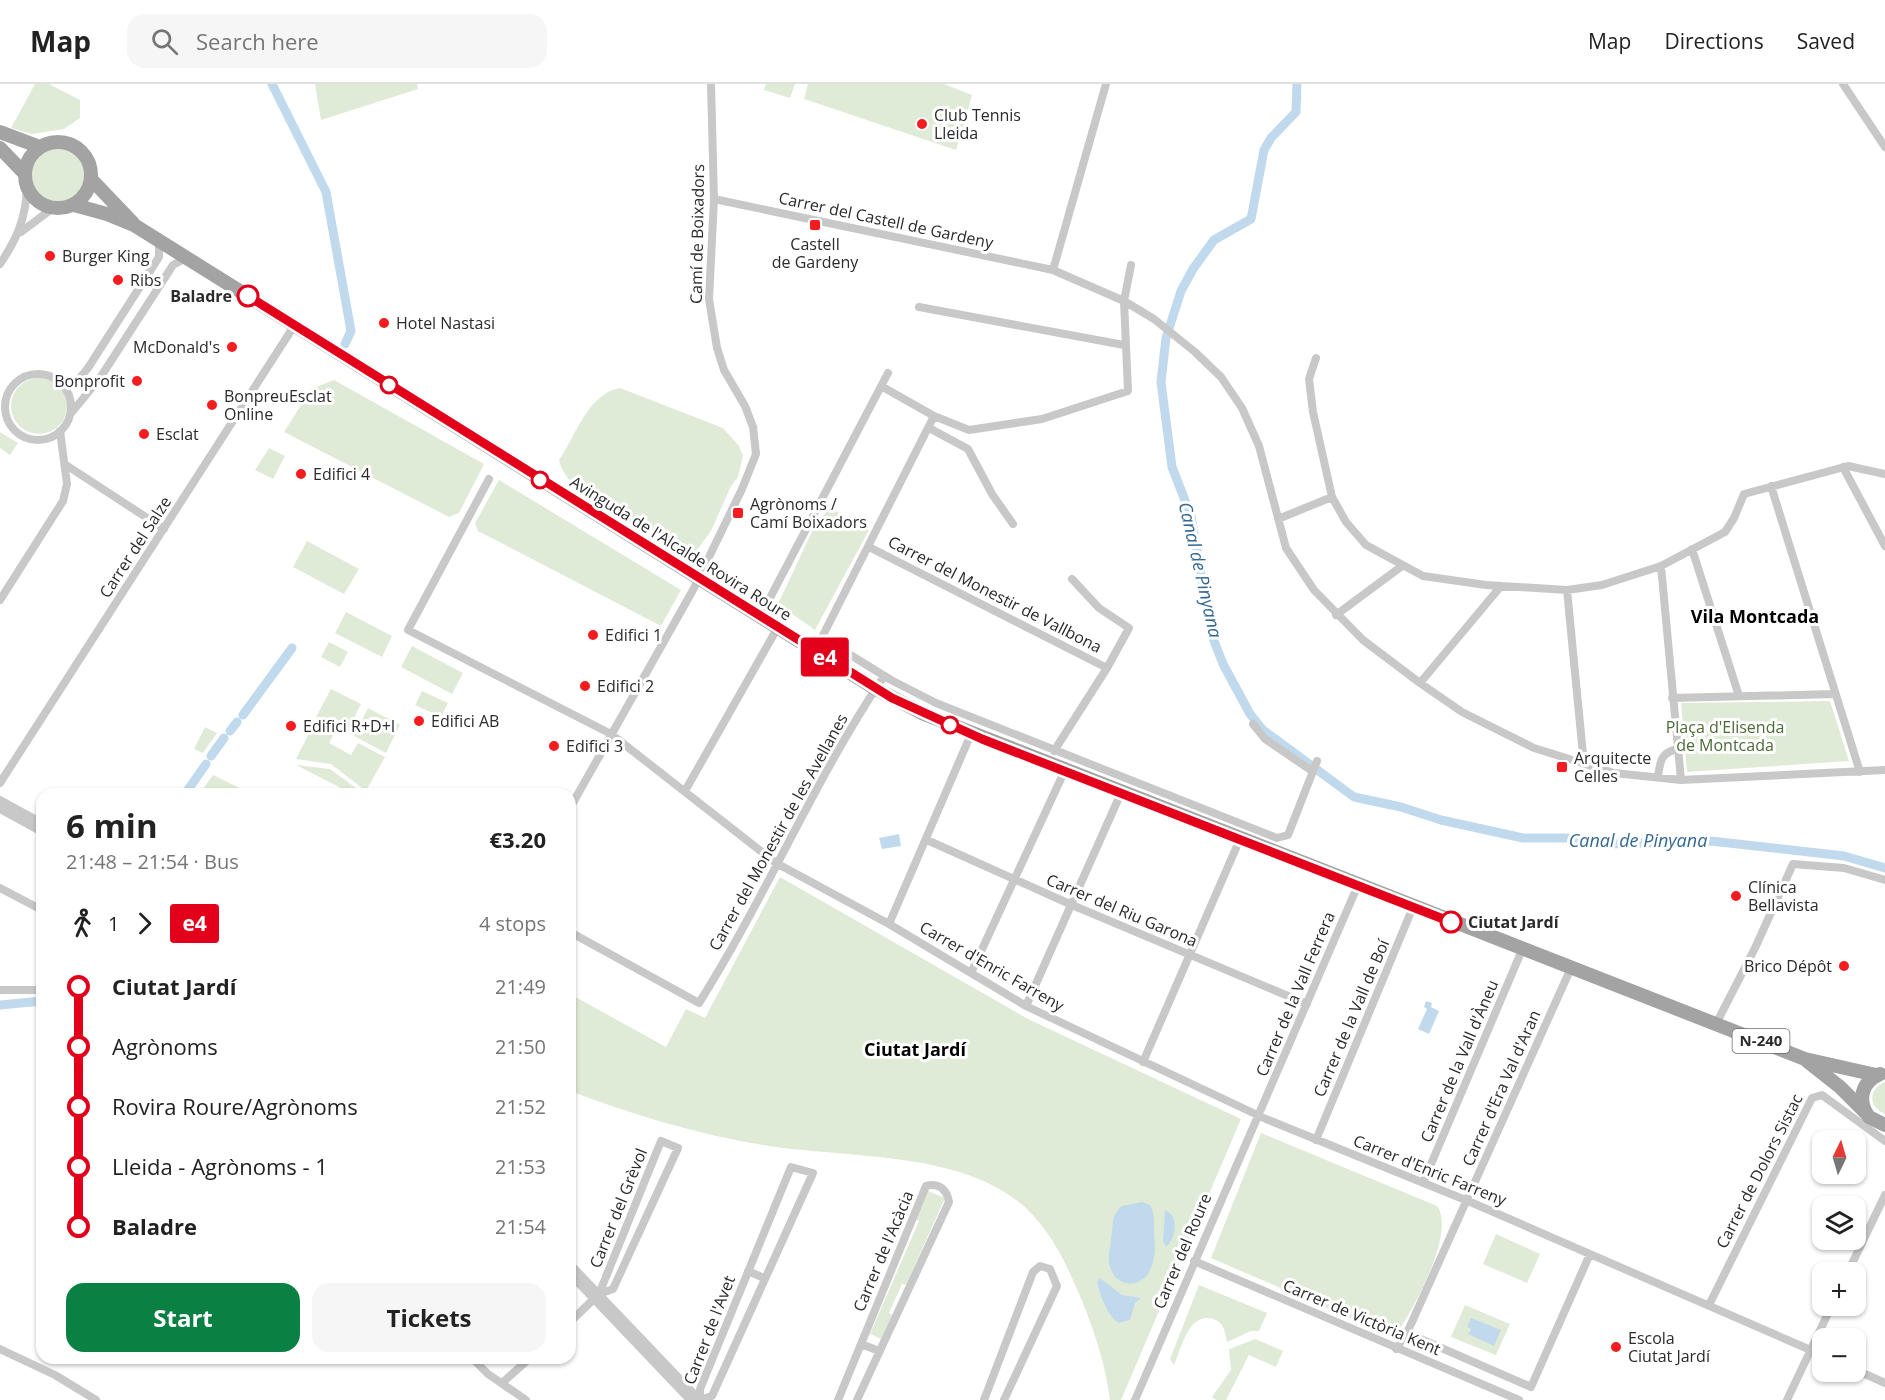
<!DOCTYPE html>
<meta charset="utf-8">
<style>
:root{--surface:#fff;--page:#f6f6f6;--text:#222;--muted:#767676;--line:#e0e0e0;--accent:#0b8043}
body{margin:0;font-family:"Open Sans",sans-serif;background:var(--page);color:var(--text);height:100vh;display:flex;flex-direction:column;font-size:22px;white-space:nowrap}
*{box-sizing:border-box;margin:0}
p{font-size:20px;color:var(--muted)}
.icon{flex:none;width:33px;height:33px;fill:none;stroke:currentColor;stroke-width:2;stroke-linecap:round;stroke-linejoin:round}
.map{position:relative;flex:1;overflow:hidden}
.side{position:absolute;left:36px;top:704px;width:540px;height:576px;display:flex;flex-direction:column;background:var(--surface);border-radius:18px;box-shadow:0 2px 4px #0004}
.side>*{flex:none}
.badge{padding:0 12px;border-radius:4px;font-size:21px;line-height:39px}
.needle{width:39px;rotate:5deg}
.buttons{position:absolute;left:1812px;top:1046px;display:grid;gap:12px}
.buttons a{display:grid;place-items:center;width:54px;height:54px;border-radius:12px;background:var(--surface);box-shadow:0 2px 4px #0004;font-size:30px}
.map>.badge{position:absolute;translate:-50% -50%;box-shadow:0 0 0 3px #fff}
.legs{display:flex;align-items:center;gap:9px;height:66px;padding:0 30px;font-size:20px}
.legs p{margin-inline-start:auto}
.headline{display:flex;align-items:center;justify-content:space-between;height:102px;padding:0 30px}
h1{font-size:33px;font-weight:700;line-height:45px}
.button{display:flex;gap:12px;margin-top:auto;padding:12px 30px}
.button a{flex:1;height:69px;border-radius:18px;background:var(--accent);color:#fff;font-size:24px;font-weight:700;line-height:69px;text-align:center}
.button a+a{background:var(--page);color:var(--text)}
ul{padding:0 30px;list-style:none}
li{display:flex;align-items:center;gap:21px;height:60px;font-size:22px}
li i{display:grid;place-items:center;width:9px;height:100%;margin:0 8px;background:currentColor}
li i::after{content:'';width:15px;height:15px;margin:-8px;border:4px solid;border-radius:50%;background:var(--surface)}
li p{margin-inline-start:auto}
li:first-child i{background:linear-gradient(#0000 50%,currentColor 0)}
li:last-child i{background:linear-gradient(currentColor 50%,#0000 0)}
header{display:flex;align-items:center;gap:36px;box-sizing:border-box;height:84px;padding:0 30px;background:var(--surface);border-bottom:2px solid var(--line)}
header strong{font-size:28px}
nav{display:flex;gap:33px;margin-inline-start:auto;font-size:21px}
.search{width:420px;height:54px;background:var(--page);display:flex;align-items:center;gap:15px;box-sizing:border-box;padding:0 21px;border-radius:18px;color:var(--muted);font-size:22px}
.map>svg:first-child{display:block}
.green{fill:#e0ebd7}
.water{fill:#c1d9ed}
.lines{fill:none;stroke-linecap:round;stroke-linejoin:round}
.canal{stroke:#c1d9ed;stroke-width:9}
.street{stroke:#c8c8c8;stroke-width:8}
.primary{stroke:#a3a3a3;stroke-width:14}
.line-1-casing{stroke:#fff;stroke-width:14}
.line-1{stroke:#e2001a;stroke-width:9}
.poi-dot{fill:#f41c1e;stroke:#fff;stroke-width:2}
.stop-1-dot{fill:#fff;stroke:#e2001a;stroke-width:3}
.labels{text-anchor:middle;stroke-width:6;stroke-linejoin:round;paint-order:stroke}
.shield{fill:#fff;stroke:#6b6b6b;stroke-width:1.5}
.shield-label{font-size:15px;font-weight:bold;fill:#2b2b2b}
.poi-label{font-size:16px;fill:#2b2b2b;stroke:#fff;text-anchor:start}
.street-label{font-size:16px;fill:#2b2b2b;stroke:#fff}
.stop-label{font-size:16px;font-weight:bold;fill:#2b2b2b;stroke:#fff;text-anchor:end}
.park-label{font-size:16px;fill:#4b6a36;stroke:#fff}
.water-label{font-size:18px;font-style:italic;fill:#346893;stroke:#fff}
.neighbourhood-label{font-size:18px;font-weight:bold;fill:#000;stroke:#fff}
</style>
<header>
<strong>Map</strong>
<div class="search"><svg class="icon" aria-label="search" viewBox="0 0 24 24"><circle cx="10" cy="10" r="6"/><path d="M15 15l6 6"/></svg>Search here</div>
<nav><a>Map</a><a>Directions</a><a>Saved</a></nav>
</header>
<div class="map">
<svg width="1885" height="1316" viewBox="0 0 1885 1316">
<rect width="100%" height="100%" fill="#fff"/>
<path class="green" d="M35,0h14l31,16v18l-16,11 -32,5 -21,-6z
M315,0h102l1,5 -97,31z
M766,0h29l-5,14 -26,-8z
M808,0h136l28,11 -16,55 -152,-51z
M30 92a28 28 0 1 1 56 0a28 28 0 1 1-56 0Z
M11 322a28 28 0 1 1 56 0a28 28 0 1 1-56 0Z
M334,296l150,84 -25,49 -10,4 -165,-85 27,-43z
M620,304l103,40 16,18 4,10 -5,21 -7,9 -20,45 -14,19 -11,1c-34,-18 -119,-52 -127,-91 17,-24 28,-66 61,-72z
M0,348l18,11 -8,12 -10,-7z
M269,364l16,8 -12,23 -18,-9z
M499,396l182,110 -20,36 -183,-95 -3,-8z
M830,424l39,22 -54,100 -37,-26 38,-81z
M307,457l52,28 -15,25 -51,-27z
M346,528l46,24 -10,21 -47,-24z
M329,558l19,10 -8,15 -19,-10z
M412,562l51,27 -11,21 -51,-27z
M331,605l30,15 -14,28 -31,-15z
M422,607l26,12 -7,14 -26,-12z
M1830,617l19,60 -162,11 -6,-69z
M368,624l32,17 -14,28 -32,-17z
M315,637l20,11 -6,11 22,12 7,-12 27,14 -19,34 -35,-27 -35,-5z
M205,643l12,6 -14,20 -9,-4z
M296,681l34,4 33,24h-12z
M213,691l37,18h-50z
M780,793l248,142 213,100 -120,281h-11c-5,-39 -18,-77 -34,-113 -12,-28 -26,-55 -48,-77 -60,-58 -174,-52 -252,-63 -71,-10 -139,-31 -206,-56v-97l96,53 20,-38 19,9z
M1885,998v32c-17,-7 -17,-25 0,-32z
M1261,1049l176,73c20,25 -26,109 -43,131l-183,-79z
M928,1107l17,7 -39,87 -4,-1 -13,29 3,2 -11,24 -11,-5 49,-113 -3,-1z
M1496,1150l44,20 -13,29 -44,-19z
M1199,1201l68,28 -8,18h-8l-24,11c-2,-10 -3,-20 -14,-23 -24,-8 -32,30 -39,46l-4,-6z
M1465,1221l45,19 -14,31 -45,-18z
M1255,1255l28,12 -7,16 -27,-12 -23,45h-10l-4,-3 19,-27 -2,-21z"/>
<path class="water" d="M899,750l2,12 -19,3 -3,-11z
M1426,917l6,2 -1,4 8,4 -10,23 -11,-5 9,-20 -3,-2z
M1142,1118l8,3c5,9 4,18 4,27 1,11 2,22 -2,33 -7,25 -38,25 -43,-2 -1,-7 1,-16 2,-23 2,-12 0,-26 11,-34z
M1165,1126l7,5c5,10 3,24 -6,32l-3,-6z
M1100,1194l22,17 19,3 -6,5 -5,17 -11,3c-12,-7 -19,-28 -22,-41z
M1471,1234l30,12 -7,16 -26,-12 3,-5 -4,-2z"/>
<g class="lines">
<path class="canal" d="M272,0l54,108 25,139 -6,13
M1297,0l-1,28 -25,26 -7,12 -13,69 -37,21 -21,29 -12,22 -15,47 -5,44 11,85 19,49 20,117 12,31 27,50 13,16 91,67 47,10 40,13 82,18h43l43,6 102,-3 133,15 41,12
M243,631l49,-67
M230,647l7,-9
M211,672l13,-18
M185,710l21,-30
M0,921l42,-4"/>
<path class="street" d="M1843,0l42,63
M714,115l339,71 71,31 30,18 41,33 26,25 21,31 17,38 27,102 28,42 49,50 57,43 42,29 72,36 80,25 67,7 204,-10
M21,148l32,-24
M0,180c17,-25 26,-46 27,-77
M1053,186l53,-186
M919,223l205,38
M1316,274l-7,21 4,33 19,85 14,25 20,23 57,31 63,9 81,5 35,-5 59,-19 64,-34 9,-14 10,-24 104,-28 37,8
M5 323a33 33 0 1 1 66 0a33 33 0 1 1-66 0Z
M60,298l18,-2 10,-12 71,-111v-17
M881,302l53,30 35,14 73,-11 86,-28 -4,-90 7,-36
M72,328l28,-34 73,-113 13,-7
M929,344l39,21 24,45 21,30
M66,381l98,64
M1843,383l42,79
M489,395l-81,151 203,104 165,129 113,61 137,82 240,113 202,82 354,154
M1771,402l89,286
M1278,435l54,-22
M869,463l238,121
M1692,465l47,147
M1661,482l20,214
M1567,506l17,175
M0,516l63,-99 4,-17 -7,-53
M1336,531l66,-49
M760,533l128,-244
M823,554l68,42 45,23 341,135 11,-3 29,-74
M815,567l119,-235
M1420,599l81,-97
M1672,614l163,-4
M1253,640l12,15 47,32
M1054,667l53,-83 22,-40 -30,-20 -27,-29
M1658,693c2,-16 3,-25 20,-28
M0,699l294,-457
M685,707l93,-164
M0,716l42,23
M570,724l123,-218 49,-101 14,-35 -3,-27 -8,-21 -21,-36 -7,-22 -8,-49 5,-100 -3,-115
M0,725l42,23
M927,756l145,65 235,99
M0,804l42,22
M889,840l82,-190
M570,848l129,71c67,-106 115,-223 185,-327
M971,889l94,-203
M0,906h42
M1026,922l95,-213
M1716,940l39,-76 38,-84 51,4 41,12
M1143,978l97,-223
M1316,1056l97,-233
M791,1083l22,6 -101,223 -12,4v-11z
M1423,1099l99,-233
M1194,1177l325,139
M570,1180l130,136
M748,1187l16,7
M1848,1188l37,-77
M570,1190l120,126
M1709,1221l103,-207 10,-3 63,46
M570,1238l29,-28 62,-153 17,7 -65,141 -14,5
M1407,1249l124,54 59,-133
M861,1260l18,7
M0,1265l55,26 41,25
M1396,1265l11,-16 164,-365
M472,1274l16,16 38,26
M1856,1286l29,13
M502,1299l28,-25
M838,1316l88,-214c13,-4 21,4 23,16l-92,198
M984,1316l49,-128 7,-6 10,3 7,17 -53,114
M1135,1316l223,-515
M1787,1316l45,-95"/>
<path class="primary" d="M0,48l40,15
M25 91a33 33 0 1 1 66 0a33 33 0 1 1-66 0Z
M0,64l25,26
M91,95l42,44
M74,121l33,9 27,11 742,464 48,25 881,345 71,16
M1807,977l33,26 26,26
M1880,990c-19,8 -23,27 -11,43l16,8"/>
</g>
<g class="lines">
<g class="line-1-casing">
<path id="line-1" d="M248,212l644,402 90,41 469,183"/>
</g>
<use href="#line-1" class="line-1"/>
</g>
<g class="poi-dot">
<circle cx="922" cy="40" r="6"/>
<rect x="809" y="135" width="12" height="12" rx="3"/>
<circle cx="50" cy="172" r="6"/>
<circle cx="118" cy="196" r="6"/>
<circle cx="384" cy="239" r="6"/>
<circle cx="232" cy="263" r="6"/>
<circle cx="137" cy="297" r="6"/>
<circle cx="212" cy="321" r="6"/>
<circle cx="144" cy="350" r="6"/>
<circle cx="301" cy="390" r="6"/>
<rect x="732" y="423" width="12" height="12" rx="3"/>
<circle cx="593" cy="551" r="6"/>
<circle cx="585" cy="602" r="6"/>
<circle cx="419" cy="637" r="6"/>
<circle cx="291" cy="642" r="6"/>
<circle cx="554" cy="662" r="6"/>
<rect x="1556" y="677" width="12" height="12" rx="3"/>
<circle cx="1736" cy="812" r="6"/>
<circle cx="1844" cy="882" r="6"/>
<circle cx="1616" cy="1263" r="6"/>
</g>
<g class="stop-1-dot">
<circle cx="248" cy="212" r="10"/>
<circle cx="389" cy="301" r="8"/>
<circle cx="540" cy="396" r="8"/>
<circle cx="950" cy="641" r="8"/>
<circle cx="1451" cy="838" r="10"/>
</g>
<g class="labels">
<rect class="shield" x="1732.5" y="945" width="57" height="24" rx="4.5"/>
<g class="shield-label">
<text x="1761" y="962">N-240</text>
</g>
<g class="poi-label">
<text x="934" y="37">Club Tennis<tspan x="934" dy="18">Lleida</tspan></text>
<text x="815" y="166" text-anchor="middle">Castell<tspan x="815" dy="18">de Gardeny</tspan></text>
<text x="62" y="178">Burger King</text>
<text x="130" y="202">Ribs</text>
<text x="396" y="245">Hotel Nastasi</text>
<text x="220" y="269" text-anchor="end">McDonald's</text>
<text x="125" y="303" text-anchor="end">Bonprofit</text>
<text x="224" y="318">BonpreuEsclat<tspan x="224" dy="18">Online</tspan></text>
<text x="156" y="356">Esclat</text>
<text x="313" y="396">Edifici 4</text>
<text x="750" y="426">Agrònoms /<tspan x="750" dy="18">Camí Boixadors</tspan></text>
<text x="605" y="557">Edifici 1</text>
<text x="597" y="608">Edifici 2</text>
<text x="431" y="643">Edifici AB</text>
<text x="303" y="648">Edifici R+D+I</text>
<text x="566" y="668">Edifici 3</text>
<text x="1574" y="680">Arquitecte<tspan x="1574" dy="18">Celles</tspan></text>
<text x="1748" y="809">Clínica<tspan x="1748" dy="18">Bellavista</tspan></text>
<text x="1832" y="888" text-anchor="end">Brico Dépôt</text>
<text x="1628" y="1260">Escola<tspan x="1628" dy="18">Ciutat Jardí</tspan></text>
</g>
<g class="street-label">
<text transform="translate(886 136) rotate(12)" y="6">Carrer del Castell de Gardeny</text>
<text transform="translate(697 150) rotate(-89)" y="6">Camí de Boixadors</text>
<text transform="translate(135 463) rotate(-57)" y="6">Carrer del Salze</text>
<text transform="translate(681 464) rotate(32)" y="6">Avinguda de l'Alcalde Rovira Roure</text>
<text transform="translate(995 510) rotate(27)" y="6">Carrer del Monestir de Vallbona</text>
<text transform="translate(778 748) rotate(-61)" y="6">Carrer del Monestir de les Avellanes</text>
<text transform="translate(1122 826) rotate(23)" y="6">Carrer del Riu Garona</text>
<text transform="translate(992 882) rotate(30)" y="6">Carrer d'Enric Farreny</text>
<text transform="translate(1295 910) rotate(-67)" y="6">Carrer de la Vall Ferrera</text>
<text transform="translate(1351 934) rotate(-67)" y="6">Carrer de la Vall de Boí</text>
<text transform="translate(1459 977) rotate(-67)" y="6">Carrer de la Vall d'Àneu</text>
<text transform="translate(1501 1004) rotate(-66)" y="6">Carrer d'Era Val d'Aran</text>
<text transform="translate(1430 1086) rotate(22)" y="6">Carrer d'Enric Farreny</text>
<text transform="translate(1759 1087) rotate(-63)" y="6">Carrer de Dolors Sistac</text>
<text transform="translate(618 1124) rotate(-68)" y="6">Carrer del Grèvol</text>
<text transform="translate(883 1167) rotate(-67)" y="6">Carrer de l'Acàcia</text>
<text transform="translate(1182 1167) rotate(-67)" y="6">Carrer del Roure</text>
<text transform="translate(1362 1233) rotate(23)" y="6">Carrer de Victòria Kent</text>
<text transform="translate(709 1246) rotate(-69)" y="6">Carrer de l'Avet</text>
</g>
<g class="stop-label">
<text x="232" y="218">Baladre</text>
<text x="1468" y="844" text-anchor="start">Ciutat Jardí</text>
</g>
<g class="park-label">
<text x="1725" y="649">Plaça d'Elisenda<tspan x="1725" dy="18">de Montcada</tspan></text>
</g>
<g class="water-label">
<text transform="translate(1200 486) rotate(77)" y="6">Canal de Pinyana</text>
<text x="1638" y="763">Canal de Pinyana</text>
</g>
<g class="neighbourhood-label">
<text x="1755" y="539">Vila Montcada</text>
<text x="915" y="972">Ciutat Jardí</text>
</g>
</g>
</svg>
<div class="buttons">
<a><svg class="needle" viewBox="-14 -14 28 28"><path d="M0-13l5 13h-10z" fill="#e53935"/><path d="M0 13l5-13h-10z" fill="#767676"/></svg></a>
<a><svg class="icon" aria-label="layers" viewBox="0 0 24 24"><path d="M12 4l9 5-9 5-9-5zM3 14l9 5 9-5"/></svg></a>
<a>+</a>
<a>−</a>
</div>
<b class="badge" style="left:825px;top:573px;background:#e2001a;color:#fff">e4</b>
<section class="side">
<div class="headline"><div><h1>6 min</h1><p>21:48 – 21:54 · Bus</p></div><b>€3.20</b></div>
<div class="legs"><svg class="icon" aria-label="walk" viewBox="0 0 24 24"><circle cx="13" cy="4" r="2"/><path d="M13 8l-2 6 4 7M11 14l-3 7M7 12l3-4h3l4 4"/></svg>1<svg class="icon" aria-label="forward" viewBox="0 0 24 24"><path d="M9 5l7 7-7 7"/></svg><b class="badge" style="background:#e2001a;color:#fff">e4</b><p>4 stops</p></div>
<ul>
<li><i style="color:#e2001a"></i><b>Ciutat Jardí</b><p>21:49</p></li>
<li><i style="color:#e2001a"></i><span>Agrònoms</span><p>21:50</p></li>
<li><i style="color:#e2001a"></i><span>Rovira Roure/Agrònoms</span><p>21:52</p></li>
<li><i style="color:#e2001a"></i><span>Lleida - Agrònoms - 1</span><p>21:53</p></li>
<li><i style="color:#e2001a"></i><b>Baladre</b><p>21:54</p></li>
</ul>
<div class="button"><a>Start</a><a>Tickets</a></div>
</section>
</div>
